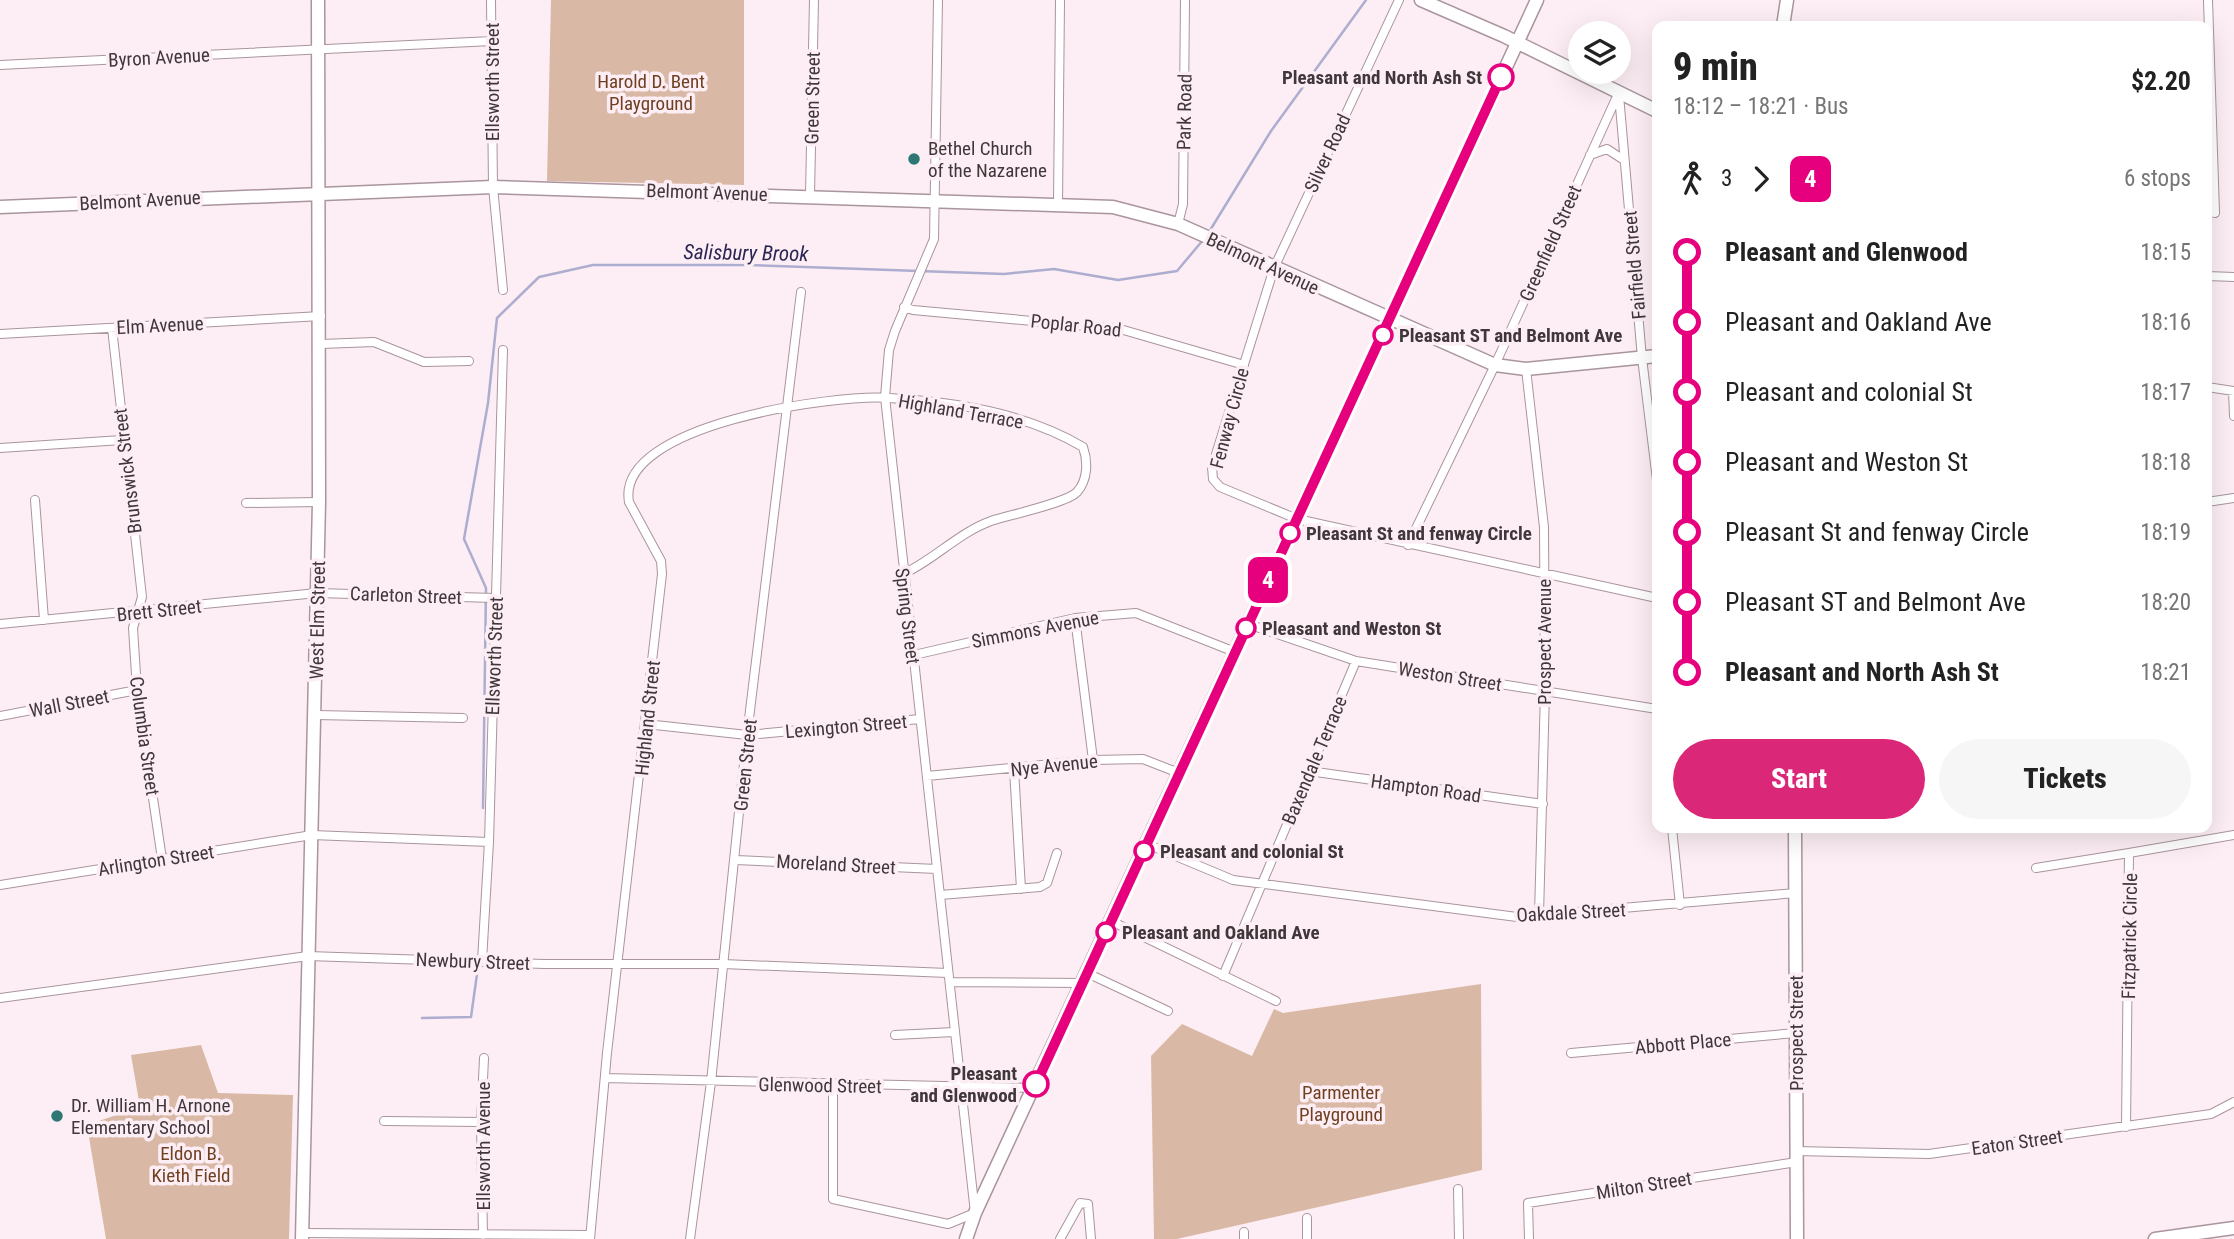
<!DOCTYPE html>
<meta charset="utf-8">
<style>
:root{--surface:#fff;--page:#f6f6f6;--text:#222;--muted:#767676;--accent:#db2777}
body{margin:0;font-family:"Roboto Condensed",sans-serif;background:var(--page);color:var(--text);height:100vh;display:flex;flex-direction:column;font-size:26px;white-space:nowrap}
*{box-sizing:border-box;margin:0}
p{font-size:23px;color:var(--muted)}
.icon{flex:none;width:38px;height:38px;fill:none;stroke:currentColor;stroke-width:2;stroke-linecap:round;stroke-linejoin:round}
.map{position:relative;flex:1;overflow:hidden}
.drawer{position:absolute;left:1652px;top:21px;width:560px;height:812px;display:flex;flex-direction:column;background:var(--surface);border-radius:14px;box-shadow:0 7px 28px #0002}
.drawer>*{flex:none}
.badge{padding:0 14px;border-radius:10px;font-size:24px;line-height:46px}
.fabs{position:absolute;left:1568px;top:21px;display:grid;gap:14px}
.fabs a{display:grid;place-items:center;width:63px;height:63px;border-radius:50%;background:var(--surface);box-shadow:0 7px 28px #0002;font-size:35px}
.map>.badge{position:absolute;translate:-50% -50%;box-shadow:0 0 0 4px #fff}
.legs{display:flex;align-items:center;gap:10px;height:77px;padding:0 21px;font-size:23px}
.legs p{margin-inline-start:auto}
.head{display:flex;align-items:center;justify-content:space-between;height:119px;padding:0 21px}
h1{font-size:38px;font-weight:800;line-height:52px}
.button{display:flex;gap:14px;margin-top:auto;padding:14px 21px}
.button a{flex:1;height:80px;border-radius:42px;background:var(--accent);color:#fff;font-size:28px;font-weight:800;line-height:80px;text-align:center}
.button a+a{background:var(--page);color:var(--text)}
ul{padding:0 21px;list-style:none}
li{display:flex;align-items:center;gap:24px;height:70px;font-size:26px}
li i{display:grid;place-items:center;width:10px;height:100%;margin:0 9px;background:currentColor}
li i::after{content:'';width:18px;height:18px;margin:-9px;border:5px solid;border-radius:50%;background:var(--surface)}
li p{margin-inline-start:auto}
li:first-child i{background:linear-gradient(#0000 50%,currentColor 0)}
li:last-child i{background:linear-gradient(currentColor 50%,#0000 0)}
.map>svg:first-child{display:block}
.green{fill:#d9b9a6}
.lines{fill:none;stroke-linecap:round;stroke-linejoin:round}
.stream{stroke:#adadd0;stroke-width:2.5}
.street-casing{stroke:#aa949e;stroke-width:10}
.secondary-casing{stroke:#aa949e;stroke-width:15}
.street{stroke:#fff;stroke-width:8}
.secondary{stroke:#fff;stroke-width:12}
.line-1-casing{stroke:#fff;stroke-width:16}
.line-1{stroke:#e6007e;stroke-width:10}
.stop-1-dot{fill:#fff;stroke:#e6007e;stroke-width:3.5}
.poi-dot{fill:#2e7774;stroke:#fceef4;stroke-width:2.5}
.labels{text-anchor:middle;stroke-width:7;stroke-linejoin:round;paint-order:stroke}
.street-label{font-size:19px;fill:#40373b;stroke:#fceef4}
.stop-label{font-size:19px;font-weight:bold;fill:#40373b;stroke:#fceef4;text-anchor:start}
.park-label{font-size:19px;fill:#6f3f20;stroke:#fceef4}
.poi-label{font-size:19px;fill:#40373b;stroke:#fceef4;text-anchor:start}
.water-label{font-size:21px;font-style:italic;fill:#2b2654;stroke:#fceef4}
</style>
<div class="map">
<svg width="2234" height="1239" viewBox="0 0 2234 1239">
<rect width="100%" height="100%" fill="#fceef4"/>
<path class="green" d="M551,0h193v185l-197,-4z
M1481,984l1,186 -305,69h-23l-3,-183 31,-32 70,32 22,-47 9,4z
M201,1045l17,48 75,2 -4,144h-183l-19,-114 53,-18 -9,-52z"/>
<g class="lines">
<path class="stream" d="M1209,232l62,-101 95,-131
M483,808l3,-220 -22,-49 24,-136 9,-85 42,-41 54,-12h156l255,9 50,-5 64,11 59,-9 26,-31
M422,1018l49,-1 6,-43"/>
<g class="street-casing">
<path id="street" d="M491,0l2,187 10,103
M1399,0l-125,268 -62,199 1,12 7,8 77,32 360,79
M2208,0l7,213
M0,65l492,-24
M1619,95l23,263 15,122
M1590,155l17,-6 17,11
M810,195l4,-195
M1058,204l2,-204
M1178,224l5,-20 2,-204
M2207,276l27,1
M904,307l9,3 207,19 124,36
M112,328l30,269 -9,31 4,62 25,169
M0,334l321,-18
M321,344l53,-2 50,20 45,-1
M1526,369l18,158 1,164 -6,224
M2207,387l27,4
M2233,391l1,25
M0,448l122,-8
M35,500l9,120
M2207,502l27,-4
M246,503l73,-1
M1408,545l87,-180 124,-273
M1075,618l18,142
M0,624l317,-31 178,5
M1248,624l108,37 301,48
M914,655l161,-37 61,-5 99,39
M316,715l147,3
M0,716l137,-26
M646,724l101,11 173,-16
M1014,769l7,120
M1309,771l234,33
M927,776l166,-16 50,-1 36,14
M1672,828l8,77
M1147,844l86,36 284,37 279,-24
M736,860l201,9
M2036,868l93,-15
M0,885l312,-50 177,7
M940,895l100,-8 7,-4 10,-30
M1111,921l165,80
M482,961l7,-119 14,-492
M1087,973l81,38
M1223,976l133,-315
M950,982l132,1
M0,998l308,-42 236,8h179l225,9
M895,1035l59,-3
M1571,1053l225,-20
M605,1078l429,10
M833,1085v114l115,25 27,-11 -90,-816 4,-47 6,-19 39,-92 4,-239
M384,1121l97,1
M2126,1127l3,-274 105,-18
M1796,1151l133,3 282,-40 23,-12
M1458,1189l1,50
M1307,1218v21
M1244,1232v7
M302,1233l288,2
M483,1235l-2,-113 3,-64
M590,1239l17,-186 55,-479 -1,-13 -32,-59c-14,-78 207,-108 260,-104 66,4 137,15 194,49 5,14 5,33 -6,45 -10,11 -68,23 -86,29 -33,12 -57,39 -88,53
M690,1239l21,-157 36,-347 54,-443
M1060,1239l20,-36 8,1 3,35
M1529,1239l-1,-36 269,-41"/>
</g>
<g class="secondary-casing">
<path id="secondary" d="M1421,0l83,36 153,75
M1783,26l4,-26
M0,207l493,-20 620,20 65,17 317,141 31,4 131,-13
M1795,828l2,411
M302,1239l17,-737 -1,-502
M966,1239l9,-26 562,-1213
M2155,1239l79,-11"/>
</g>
<use href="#street" class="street"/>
<use href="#secondary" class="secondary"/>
</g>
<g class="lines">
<g class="line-1-casing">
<path id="line-1" d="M1036,1084l465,-1007"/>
</g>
<use href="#line-1" class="line-1"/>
</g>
<g class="stop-1-dot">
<circle cx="1501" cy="77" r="12"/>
<circle cx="1383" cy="335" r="9"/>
<circle cx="1290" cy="533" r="9"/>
<circle cx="1246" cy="628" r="9"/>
<circle cx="1144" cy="851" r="9"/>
<circle cx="1106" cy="932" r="9"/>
<circle cx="1036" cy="1084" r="12"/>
</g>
<g class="poi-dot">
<circle cx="914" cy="159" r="7"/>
<circle cx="57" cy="1116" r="7"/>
</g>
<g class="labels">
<g class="street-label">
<text transform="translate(159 57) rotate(-3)" y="7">Byron Avenue</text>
<text transform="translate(492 82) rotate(-90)" y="7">Ellsworth Street</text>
<text transform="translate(812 98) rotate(-89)" y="7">Green Street</text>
<text transform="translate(1184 112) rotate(-89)" y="7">Park Road</text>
<text transform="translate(1327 153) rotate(-65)" y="7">Silver Road</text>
<text transform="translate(707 192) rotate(2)" y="7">Belmont Avenue</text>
<text transform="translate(140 200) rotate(-3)" y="7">Belmont Avenue</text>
<text transform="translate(1550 243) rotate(-66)" y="7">Greenfield Street</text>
<text transform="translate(1263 263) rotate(25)" y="7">Belmont Avenue</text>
<text transform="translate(1634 265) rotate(-95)" y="7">Fairfield Street</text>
<text transform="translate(160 325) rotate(-3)" y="7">Elm Avenue</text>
<text transform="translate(1076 325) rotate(6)" y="7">Poplar Road</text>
<text transform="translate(961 411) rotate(10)" y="7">Highland Terrace</text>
<text transform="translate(1229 418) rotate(-75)" y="7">Fenway Circle</text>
<text transform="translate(127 471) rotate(-97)" y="7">Brunswick Street</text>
<text transform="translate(406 595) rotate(2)" y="7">Carleton Street</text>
<text transform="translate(159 610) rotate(-6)" y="7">Brett Street</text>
<text transform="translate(908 616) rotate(83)" y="7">Spring Street</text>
<text transform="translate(317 620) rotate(-89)" y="7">West Elm Street</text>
<text transform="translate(1035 629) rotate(-11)" y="7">Simmons Avenue</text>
<text transform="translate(1544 642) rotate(-90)" y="7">Prospect Avenue</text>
<text transform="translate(494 656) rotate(-88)" y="7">Ellsworth Street</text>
<text transform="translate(1450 676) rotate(9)" y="7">Weston Street</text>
<text transform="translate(69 703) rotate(-11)" y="7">Wall Street</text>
<text transform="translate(647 718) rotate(-84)" y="7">Highland Street</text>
<text transform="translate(846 726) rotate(-5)" y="7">Lexington Street</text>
<text transform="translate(145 736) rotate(82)" y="7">Columbia Street</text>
<text transform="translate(1314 760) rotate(-67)" y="7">Baxendale Terrace</text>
<text transform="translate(745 765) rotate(-84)" y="7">Green Street</text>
<text transform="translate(1054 765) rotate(-6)" y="7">Nye Avenue</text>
<text transform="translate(1426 788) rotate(8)" y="7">Hampton Road</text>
<text transform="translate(156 860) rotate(-9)" y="7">Arlington Street</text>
<text transform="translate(836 864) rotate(3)" y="7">Moreland Street</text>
<text transform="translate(1571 912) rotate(-3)" y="7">Oakdale Street</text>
<text transform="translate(2129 936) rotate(-89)" y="7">Fitzpatrick Circle</text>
<text transform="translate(473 961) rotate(2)" y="7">Newbury Street</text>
<text transform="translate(1796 1033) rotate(-90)" y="7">Prospect Street</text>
<text transform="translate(1683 1043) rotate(-5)" y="7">Abbott Place</text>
<text transform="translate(820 1085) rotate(1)" y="7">Glenwood Street</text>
<text transform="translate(2017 1142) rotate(-8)" y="7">Eaton Street</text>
<text transform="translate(483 1146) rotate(-90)" y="7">Ellsworth Avenue</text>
<text transform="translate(1644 1185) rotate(-9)" y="7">Milton Street</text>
</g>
<g class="stop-label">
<text x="1482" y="84" text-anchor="end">Pleasant and North Ash St</text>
<text x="1399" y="342">Pleasant ST and Belmont Ave</text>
<text x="1306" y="540">Pleasant St and fenway Circle</text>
<text x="1262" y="635">Pleasant and Weston St</text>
<text x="1160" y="858">Pleasant and colonial St</text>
<text x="1122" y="939">Pleasant and Oakland Ave</text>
<text x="1017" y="1080" text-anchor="end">Pleasant<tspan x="1017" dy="22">and Glenwood</tspan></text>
</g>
<g class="park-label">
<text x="651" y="88">Harold D. Bent<tspan x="651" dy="22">Playground</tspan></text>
<text x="1341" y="1099">Parmenter<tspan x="1341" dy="22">Playground</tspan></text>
<text x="191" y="1160">Eldon B.<tspan x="191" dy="22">Kieth Field</tspan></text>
</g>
<g class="poi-label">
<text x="928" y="155">Bethel Church<tspan x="928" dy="22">of the Nazarene</tspan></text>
<text x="71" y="1112">Dr. William H. Arnone<tspan x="71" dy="22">Elementary School</tspan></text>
</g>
<g class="water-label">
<text transform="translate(746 253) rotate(1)" y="7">Salisbury Brook</text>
</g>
</g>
</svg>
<div class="fabs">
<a><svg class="icon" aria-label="layers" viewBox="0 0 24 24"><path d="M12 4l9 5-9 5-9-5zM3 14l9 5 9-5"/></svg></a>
</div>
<b class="badge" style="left:1268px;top:580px;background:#e6007e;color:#fff">4</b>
<section class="drawer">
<div class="head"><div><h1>9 min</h1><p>18:12 – 18:21 · Bus</p></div><b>$2.20</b></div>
<div class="legs"><svg class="icon" aria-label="walk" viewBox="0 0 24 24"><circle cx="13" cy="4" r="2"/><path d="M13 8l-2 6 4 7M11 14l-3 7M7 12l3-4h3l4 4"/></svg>3<svg class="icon" aria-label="forward" viewBox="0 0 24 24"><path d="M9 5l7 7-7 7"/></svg><b class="badge" style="background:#e6007e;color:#fff">4</b><p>6 stops</p></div>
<ul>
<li><i style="color:#e6007e"></i><b>Pleasant and Glenwood</b><p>18:15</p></li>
<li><i style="color:#e6007e"></i><span>Pleasant and Oakland Ave</span><p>18:16</p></li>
<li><i style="color:#e6007e"></i><span>Pleasant and colonial St</span><p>18:17</p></li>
<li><i style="color:#e6007e"></i><span>Pleasant and Weston St</span><p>18:18</p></li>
<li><i style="color:#e6007e"></i><span>Pleasant St and fenway Circle</span><p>18:19</p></li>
<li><i style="color:#e6007e"></i><span>Pleasant ST and Belmont Ave</span><p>18:20</p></li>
<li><i style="color:#e6007e"></i><b>Pleasant and North Ash St</b><p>18:21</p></li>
</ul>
<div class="button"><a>Start</a><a>Tickets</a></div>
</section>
</div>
